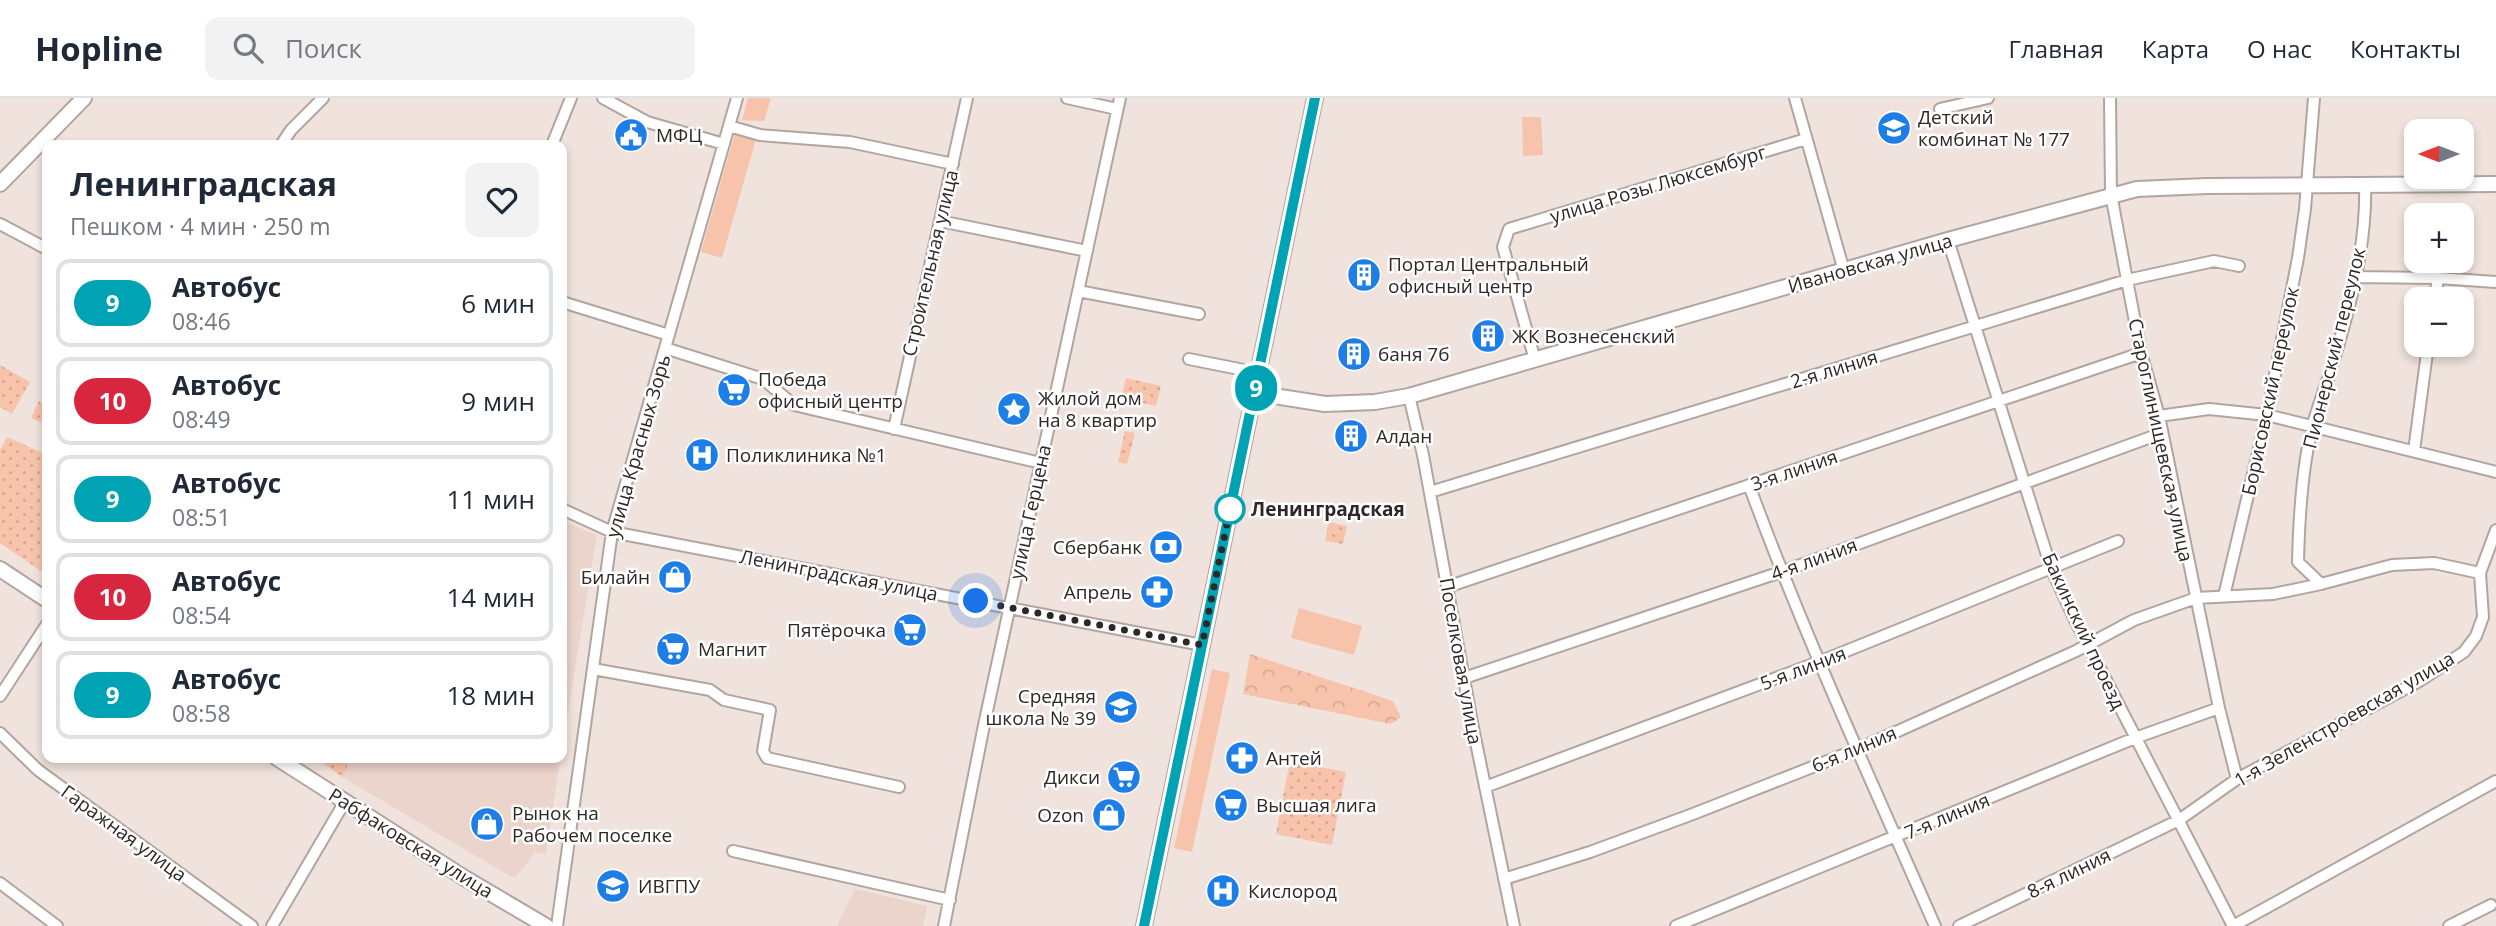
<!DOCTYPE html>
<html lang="ru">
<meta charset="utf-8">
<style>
:root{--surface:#fff;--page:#f2f2f3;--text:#1f2937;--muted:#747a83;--line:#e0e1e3}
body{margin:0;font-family:"Open Sans",sans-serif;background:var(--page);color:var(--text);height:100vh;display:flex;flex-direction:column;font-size:26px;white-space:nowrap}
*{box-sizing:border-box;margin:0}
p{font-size:23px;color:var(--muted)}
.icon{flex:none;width:38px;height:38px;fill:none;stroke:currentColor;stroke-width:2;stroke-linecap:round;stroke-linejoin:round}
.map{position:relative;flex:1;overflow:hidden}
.sheet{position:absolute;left:42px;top:42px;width:525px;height:623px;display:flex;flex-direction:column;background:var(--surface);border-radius:14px;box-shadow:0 4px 10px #0003}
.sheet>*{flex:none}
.badge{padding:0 14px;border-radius:23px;font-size:24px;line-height:46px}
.needle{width:46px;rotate:270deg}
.controls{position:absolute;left:2404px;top:21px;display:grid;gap:14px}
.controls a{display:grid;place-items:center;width:70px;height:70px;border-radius:14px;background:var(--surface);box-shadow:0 4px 10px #0003;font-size:35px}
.you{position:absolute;width:35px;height:35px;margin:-18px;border:5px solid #fff;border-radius:50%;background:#1a73e8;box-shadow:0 0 0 10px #1a73e833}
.map>.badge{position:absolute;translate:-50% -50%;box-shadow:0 0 0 4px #fff}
.round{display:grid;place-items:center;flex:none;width:74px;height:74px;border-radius:14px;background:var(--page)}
.summary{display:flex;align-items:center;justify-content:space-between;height:119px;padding:0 28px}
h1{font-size:33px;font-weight:700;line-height:52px}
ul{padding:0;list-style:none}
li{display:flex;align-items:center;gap:21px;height:88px;margin:0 14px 10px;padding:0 14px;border:4px solid var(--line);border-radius:14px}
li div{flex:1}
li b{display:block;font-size:26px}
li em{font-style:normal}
li .badge{min-width:77px;font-weight:700;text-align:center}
header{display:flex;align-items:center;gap:42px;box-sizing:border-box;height:98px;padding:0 35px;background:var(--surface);border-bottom:2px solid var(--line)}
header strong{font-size:33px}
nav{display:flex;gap:38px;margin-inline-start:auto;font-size:24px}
.search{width:490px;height:63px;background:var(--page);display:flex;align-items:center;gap:18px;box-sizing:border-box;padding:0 24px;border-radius:14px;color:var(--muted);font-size:26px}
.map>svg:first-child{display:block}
.built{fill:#ead4cb}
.grass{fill:#f8c3ab}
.forest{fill:url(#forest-crowns)}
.park{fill:url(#park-dots)}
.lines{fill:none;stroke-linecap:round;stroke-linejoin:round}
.minor-casing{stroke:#b2a59f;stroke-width:14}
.major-casing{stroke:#b2a59f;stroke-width:18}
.minor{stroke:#fff;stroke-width:10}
.major{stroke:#fff;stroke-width:14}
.line-casing{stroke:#fff;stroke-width:16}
.line{stroke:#00a3b4;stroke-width:10}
.walk{stroke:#2d2826;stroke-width:7;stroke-dasharray:0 12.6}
.stop-dot{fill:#fff;stroke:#00a3b4;stroke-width:3.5}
.labels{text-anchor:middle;stroke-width:5;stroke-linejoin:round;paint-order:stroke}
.poi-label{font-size:19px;fill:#2d2826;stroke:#fff;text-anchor:start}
.street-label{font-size:19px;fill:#2d2826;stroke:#fff}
.stop-label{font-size:19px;font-weight:bold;fill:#2d2826;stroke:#fff;text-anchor:start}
</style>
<header>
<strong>Hopline</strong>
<div class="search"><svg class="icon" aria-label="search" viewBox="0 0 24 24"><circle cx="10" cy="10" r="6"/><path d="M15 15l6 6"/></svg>Поиск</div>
<nav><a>Главная</a><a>Карта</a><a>О нас</a><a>Контакты</a></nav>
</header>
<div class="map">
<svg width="2496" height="828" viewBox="0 0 2496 828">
<defs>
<pattern id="forest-crowns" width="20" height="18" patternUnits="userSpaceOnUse" patternTransform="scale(1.75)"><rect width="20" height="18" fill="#f8c3ab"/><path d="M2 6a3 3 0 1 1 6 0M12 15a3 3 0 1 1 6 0" fill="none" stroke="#d5a893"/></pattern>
<pattern id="park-dots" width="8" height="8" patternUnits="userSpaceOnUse" patternTransform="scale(1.75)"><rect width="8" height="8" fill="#f8c3ab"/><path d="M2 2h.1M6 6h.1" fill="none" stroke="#d5a893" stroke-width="1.8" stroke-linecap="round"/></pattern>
</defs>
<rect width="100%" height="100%" fill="#f0e2dc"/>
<path class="built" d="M562,423l35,14 -35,213z
M344,660h216l-14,96 -11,-2 -19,25 -6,-1 -173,-102z
M855,791l72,17 -4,20h-86z"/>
<path class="grass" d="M748,0h23l-7,23 -22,-1z
M1522,19h19l2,38 -20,1z
M735,35l21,6 -34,119 -21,-6z
M1299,510l63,18 -8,29 -63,-17z
M1212,571l18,4 -38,179 -18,-4z"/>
<path class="forest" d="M1250,556l143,47 8,16 -10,7 -148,-30z"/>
<path class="park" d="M0,267l30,17 -18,32 -12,-7z
M1126,280l35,8 -5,20 -35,-8z
M39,303l8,3v21l-16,-7z
M1125,333l10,2 -8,31 -9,-2z
M7,339l40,18v120l-47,-32v-93z
M1329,424l18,4 -4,18 -18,-3z
M315,660h35l-7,19z
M1290,663l56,11 -14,73 -56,-11z"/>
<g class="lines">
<g class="minor-casing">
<path id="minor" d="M603,0l44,24 77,22
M1067,0l50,11
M1795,0l49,173
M2110,0l1,96 16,86 14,73 18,63 60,292 18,71
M1940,11l48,-11
M729,28l31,9 90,7 103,22
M281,47l10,-15 32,-32
M552,47l19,-47
M940,123l147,30
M0,126l47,25
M1948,142l103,328 24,52 158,306
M2355,179l83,1 58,4
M1078,193l121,23
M2435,201l3,-21
M562,204l107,33
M665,250l98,31 31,26 247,58
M1189,261l70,14
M1535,262l-32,-113 6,-18 297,-90
M1409,298l14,59 50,273 41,198
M2159,318l50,-7 58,6 229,57
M894,331l73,-331
M2414,353l14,-106
M1749,387c55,150 122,295 186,441
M1430,394l697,-212 87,-19 25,5
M562,411l50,23 590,113
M2321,486l-23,-22c1,-44 4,-96 15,-138 6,-21 14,-41 20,-61 17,-56 34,-119 32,-178
M1447,489l694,-234
M2224,498l43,-181 31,-157 7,-49 9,-111
M593,571l117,21 14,10 46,10 -7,41 4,7 132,29
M1464,580l317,-106 381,-139
M0,598l47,-72
M0,635l38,37 214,156
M1485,689l334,-125 299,-121
M733,753l217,49
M1504,781l86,-27 103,-38 165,-65 218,-98 58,-31 62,-22 77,-4 48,-10 71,-19 42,-2 46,10
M0,785l57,43
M272,828l72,-123
M557,828l55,-394 125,-434
M944,828l40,-201 136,-627
M1676,828l459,-188 84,-30
M1959,828l220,-106 58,-41 184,-99 43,-28 12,-16 7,-19 -3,-44 16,-43
M2233,828l263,-145
M2449,828l42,-21"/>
</g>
<g class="major-casing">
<path id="major" d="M0,86l84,-86
M1255,295l70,11 50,-2 34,-6 539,-156 189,-51 70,-3 289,-2
M0,471l47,31
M277,660l186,119 83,49
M1144,828l171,-828"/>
</g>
<use href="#minor" class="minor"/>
<use href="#major" class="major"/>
</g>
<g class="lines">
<g class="line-casing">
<path id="line" d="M1144,828l171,-828"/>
</g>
<use href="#line" class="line"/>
<path class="walk" d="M976,503l226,44 28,-136"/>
</g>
<defs>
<g id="school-disc" transform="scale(1.75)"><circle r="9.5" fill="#1e7ee7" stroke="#fff"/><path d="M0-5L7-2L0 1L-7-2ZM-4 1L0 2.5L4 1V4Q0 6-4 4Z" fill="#fff"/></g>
<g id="civic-disc" transform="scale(1.75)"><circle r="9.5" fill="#1e7ee7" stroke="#fff"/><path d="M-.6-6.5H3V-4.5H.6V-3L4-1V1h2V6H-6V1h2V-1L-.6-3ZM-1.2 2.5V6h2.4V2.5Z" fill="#fff"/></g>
<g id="building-disc" transform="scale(1.75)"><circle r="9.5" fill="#1e7ee7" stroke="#fff"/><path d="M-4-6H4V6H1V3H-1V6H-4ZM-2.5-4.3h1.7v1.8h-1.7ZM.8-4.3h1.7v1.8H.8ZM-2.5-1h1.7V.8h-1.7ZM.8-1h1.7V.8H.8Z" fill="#fff"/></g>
<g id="supermarket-disc" transform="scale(1.75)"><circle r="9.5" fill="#1e7ee7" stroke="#fff"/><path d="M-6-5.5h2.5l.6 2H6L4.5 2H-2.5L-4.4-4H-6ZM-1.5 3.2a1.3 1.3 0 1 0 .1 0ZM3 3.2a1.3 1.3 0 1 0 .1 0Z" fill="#fff"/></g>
<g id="sight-disc" transform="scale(1.75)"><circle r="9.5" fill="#1e7ee7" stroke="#fff"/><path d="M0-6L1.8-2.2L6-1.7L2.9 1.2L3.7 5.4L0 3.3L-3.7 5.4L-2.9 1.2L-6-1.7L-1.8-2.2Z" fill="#fff"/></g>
<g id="hospital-disc" transform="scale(1.75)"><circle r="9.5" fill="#1e7ee7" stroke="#fff"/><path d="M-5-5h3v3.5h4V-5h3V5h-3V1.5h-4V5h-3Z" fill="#fff"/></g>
<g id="bank-disc" transform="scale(1.75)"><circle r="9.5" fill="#1e7ee7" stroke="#fff"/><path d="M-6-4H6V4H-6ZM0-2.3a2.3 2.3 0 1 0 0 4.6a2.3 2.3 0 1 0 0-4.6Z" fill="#fff"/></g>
<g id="shop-disc" transform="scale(1.75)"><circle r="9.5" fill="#1e7ee7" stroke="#fff"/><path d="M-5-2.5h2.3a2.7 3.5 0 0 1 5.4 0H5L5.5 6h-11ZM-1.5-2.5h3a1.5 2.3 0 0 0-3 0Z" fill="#fff"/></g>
<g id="pharmacy-disc" transform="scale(1.75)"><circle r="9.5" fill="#1e7ee7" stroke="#fff"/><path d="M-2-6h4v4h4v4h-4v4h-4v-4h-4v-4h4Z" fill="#fff"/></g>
<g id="university-disc" transform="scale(1.75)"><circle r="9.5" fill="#1e7ee7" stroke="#fff"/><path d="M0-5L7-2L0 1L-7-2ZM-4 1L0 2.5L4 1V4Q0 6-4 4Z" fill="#fff"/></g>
</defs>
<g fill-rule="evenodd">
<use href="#school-disc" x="1894" y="30"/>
<use href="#civic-disc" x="631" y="37"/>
<use href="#building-disc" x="1364" y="177"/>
<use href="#building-disc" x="1488" y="238"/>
<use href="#building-disc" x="1354" y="256"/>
<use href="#supermarket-disc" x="734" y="292"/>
<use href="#sight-disc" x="1014" y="311"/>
<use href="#building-disc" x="1351" y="338"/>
<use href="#hospital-disc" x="702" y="357"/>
<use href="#bank-disc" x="1166" y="449"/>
<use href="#shop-disc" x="675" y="479"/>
<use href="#pharmacy-disc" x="1157" y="494"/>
<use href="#supermarket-disc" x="910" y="532"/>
<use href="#supermarket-disc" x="673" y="551"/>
<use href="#school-disc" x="1121" y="609"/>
<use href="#pharmacy-disc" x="1242" y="660"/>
<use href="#supermarket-disc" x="1124" y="679"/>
<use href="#supermarket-disc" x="1231" y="707"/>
<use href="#shop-disc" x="1109" y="717"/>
<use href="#shop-disc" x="487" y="726"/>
<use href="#university-disc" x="613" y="788"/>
<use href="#hospital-disc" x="1223" y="793"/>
</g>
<circle class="stop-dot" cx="1230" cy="411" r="14"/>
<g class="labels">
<g class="poi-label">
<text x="1918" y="26">Детский<tspan x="1918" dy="22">комбинат № 177</tspan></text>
<text x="656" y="44">МФЦ</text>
<text x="1388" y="173">Портал Центральный<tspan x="1388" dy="22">офисный центр</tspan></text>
<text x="1512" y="245">ЖК Вознесенский</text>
<text x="1378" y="263">баня 7б</text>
<text x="758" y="288">Победа<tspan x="758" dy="22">офисный центр</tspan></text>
<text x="1038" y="307">Жилой дом<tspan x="1038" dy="22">на 8 квартир</tspan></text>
<text x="1376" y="345">Алдан</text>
<text x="726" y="364">Поликлиника №1</text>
<text x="1142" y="456" text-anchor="end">Сбербанк</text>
<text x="650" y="486" text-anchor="end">Билайн</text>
<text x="1132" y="501" text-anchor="end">Апрель</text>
<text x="886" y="539" text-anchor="end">Пятёрочка</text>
<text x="698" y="558">Магнит</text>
<text x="1096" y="605" text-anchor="end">Средняя<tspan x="1096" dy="22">школа № 39</tspan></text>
<text x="1266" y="667">Антей</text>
<text x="1100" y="686" text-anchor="end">Дикси</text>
<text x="1256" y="714">Высшая лига</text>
<text x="512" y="722">Рынок на<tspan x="512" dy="22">Рабочем поселке</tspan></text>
<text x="1084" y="724" text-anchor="end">Ozon</text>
<text x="638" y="795">ИВГПУ</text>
<text x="1248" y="800">Кислород</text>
</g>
<g class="street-label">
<text transform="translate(1658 86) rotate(-17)" y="7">улица Розы Люксембург</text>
<text transform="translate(930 165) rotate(-77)" y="7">Строительная улица</text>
<text transform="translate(1870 165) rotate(-16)" y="7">Ивановская улица</text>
<text transform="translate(2334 250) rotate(-76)" y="7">Пионерский переулок</text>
<text transform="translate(1834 271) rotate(-17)" y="7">2-я линия</text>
<text transform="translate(2270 293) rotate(-78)" y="7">Борисовский переулок</text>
<text transform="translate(2161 342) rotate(78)" y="7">Староглинищевская улица</text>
<text transform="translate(638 348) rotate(-74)" y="7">улица Красных Зорь</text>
<text transform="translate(1794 372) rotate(-19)" y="7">3-я линия</text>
<text transform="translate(1030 414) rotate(-78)" y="7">улица Герцена</text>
<text transform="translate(1814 461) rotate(-20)" y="7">4-я линия</text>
<text transform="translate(839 477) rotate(11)" y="7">Ленинградская улица</text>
<text transform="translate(2084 533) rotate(65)" y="7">Бакинский проезд</text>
<text transform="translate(1461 563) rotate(80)" y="7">Поселковая улица</text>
<text transform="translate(1803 570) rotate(-21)" y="7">5-я линия</text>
<text transform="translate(2344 621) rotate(-30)" y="7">1-я Зеленстроевская улица</text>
<text transform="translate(1854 651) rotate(-23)" y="7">6-я линия</text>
<text transform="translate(1947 718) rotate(-23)" y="7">7-я линия</text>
<text transform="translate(124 735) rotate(36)" y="7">Гаражная улица</text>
<text transform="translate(411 745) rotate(32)" y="7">Рабфаковская улица</text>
<text transform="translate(2069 775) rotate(-26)" y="7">8-я линия</text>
</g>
<g class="stop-label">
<text x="1251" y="418">Ленинградская</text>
</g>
</g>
</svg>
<div class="controls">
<a><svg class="needle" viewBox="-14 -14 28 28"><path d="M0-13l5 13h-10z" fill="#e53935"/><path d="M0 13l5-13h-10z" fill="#747a83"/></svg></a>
<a>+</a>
<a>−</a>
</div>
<div class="you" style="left:976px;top:503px"></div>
<b class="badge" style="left:1256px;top:290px;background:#00a3b4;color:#fff">9</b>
<section class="sheet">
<div class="summary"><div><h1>Ленинградская</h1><p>Пешком · 4 мин · 250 m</p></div><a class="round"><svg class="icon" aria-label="heart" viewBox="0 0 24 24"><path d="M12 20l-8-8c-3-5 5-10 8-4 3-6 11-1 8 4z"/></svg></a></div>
<ul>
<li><span class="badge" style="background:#00a3b4;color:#fff">9</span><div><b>Автобус</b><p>08:46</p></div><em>6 мин</em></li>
<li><span class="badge" style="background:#d7263d;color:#fff">10</span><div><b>Автобус</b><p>08:49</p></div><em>9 мин</em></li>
<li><span class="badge" style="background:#00a3b4;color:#fff">9</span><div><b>Автобус</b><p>08:51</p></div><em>11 мин</em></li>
<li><span class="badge" style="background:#d7263d;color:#fff">10</span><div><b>Автобус</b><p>08:54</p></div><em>14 мин</em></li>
<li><span class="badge" style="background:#00a3b4;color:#fff">9</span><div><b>Автобус</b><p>08:58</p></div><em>18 мин</em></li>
</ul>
</section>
</div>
